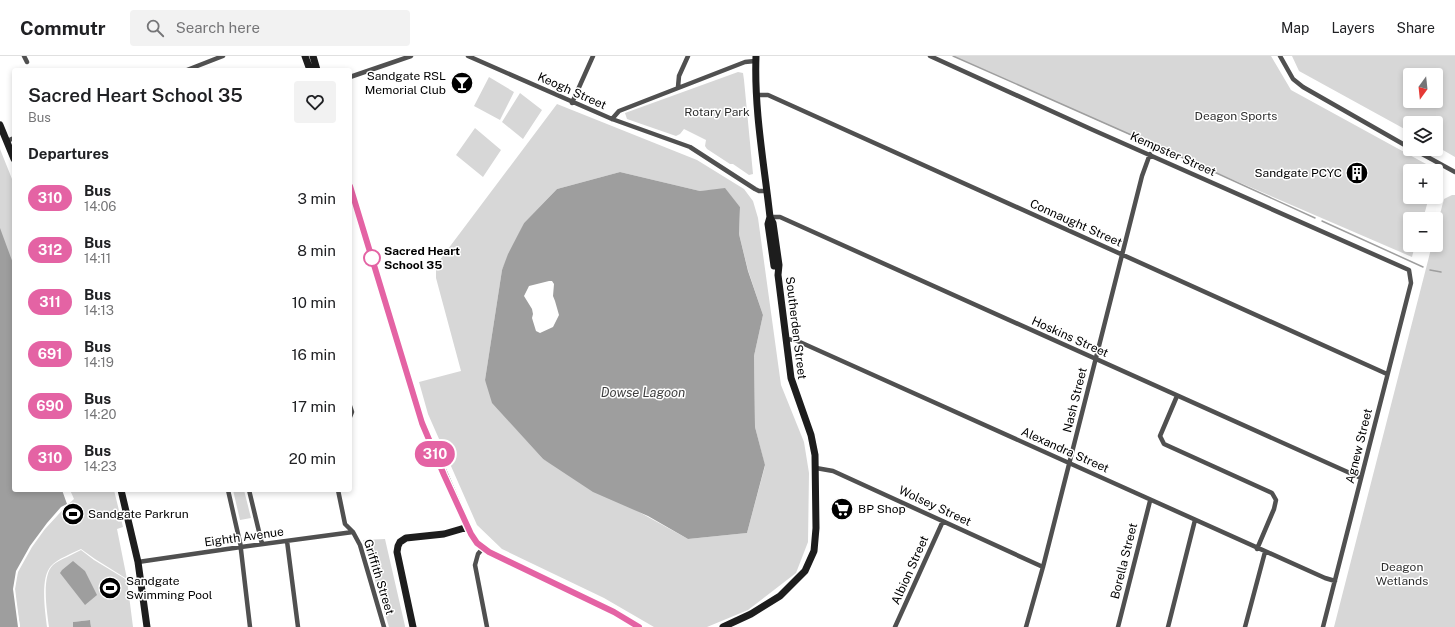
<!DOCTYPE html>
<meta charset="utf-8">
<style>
:root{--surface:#fff;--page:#f2f2f2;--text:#202124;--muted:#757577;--line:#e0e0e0}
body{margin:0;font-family:"Public Sans",sans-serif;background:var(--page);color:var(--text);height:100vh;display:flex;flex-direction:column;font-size:15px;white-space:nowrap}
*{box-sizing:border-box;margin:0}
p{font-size:13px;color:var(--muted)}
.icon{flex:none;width:22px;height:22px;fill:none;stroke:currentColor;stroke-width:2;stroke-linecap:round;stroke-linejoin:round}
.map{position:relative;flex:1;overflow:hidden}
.details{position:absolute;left:12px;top:12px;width:340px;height:424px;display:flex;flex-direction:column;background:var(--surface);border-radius:4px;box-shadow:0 2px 6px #0003}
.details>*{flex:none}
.badge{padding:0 8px;border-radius:13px;font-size:14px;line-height:26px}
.needle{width:26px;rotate:195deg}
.controls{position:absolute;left:1403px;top:12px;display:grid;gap:8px}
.controls a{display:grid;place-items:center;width:40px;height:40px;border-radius:4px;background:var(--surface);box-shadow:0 2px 6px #0003;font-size:20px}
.map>.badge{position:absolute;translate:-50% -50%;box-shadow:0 0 0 2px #fff}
h2{padding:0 16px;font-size:15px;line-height:36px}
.round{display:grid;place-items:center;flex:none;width:42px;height:42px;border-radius:4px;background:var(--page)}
.headline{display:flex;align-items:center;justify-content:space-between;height:68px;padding:0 16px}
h1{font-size:19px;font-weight:600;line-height:30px}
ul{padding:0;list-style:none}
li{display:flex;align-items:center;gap:12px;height:52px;padding:0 16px}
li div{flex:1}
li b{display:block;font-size:15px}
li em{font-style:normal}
li .badge{min-width:44px;font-weight:700;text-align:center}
header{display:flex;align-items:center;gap:24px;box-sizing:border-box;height:56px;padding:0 20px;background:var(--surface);border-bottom:1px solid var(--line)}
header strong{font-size:19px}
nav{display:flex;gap:22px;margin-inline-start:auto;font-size:14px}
.search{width:280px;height:36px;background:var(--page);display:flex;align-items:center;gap:10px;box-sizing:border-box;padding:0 14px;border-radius:4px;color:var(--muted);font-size:15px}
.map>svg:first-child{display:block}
.green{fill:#d7d7d7;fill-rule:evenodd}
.water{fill:#9e9e9e;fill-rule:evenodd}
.pier{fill:#fff}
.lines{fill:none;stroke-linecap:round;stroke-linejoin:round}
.stream{stroke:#9e9e9e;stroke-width:1.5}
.street{stroke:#505050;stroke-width:4.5}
.secondary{stroke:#1d1d1d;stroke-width:7}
.line-casing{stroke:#fff;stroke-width:9}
.line{stroke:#e463a4;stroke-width:6}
.stop-dot{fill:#fff;stroke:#e463a4;stroke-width:2}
.labels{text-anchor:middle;stroke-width:3;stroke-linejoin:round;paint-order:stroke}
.poi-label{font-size:12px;fill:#000;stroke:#fff;text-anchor:start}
.street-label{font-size:12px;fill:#000;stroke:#fff}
.park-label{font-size:12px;fill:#2e2e2e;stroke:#fff}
.stop-label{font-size:12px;font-weight:bold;fill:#000;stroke:#fff;text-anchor:start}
.water-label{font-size:13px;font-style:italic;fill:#3f3f3f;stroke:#fff}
</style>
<header>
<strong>Commutr</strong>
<div class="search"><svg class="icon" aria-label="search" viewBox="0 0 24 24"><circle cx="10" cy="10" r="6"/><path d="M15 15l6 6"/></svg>Search here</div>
<nav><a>Map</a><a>Layers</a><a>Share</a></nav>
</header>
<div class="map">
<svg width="1455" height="571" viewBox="0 0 1455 571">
<rect width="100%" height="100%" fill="#fff"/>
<path class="green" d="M953,0h318l20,34 146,80 -1,4v-3h-26v26h19l-6,22h-13v26h5l-3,12 -255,-110z
M1292,0h163v101l-19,-11v-23h-26v9l-111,-61zM1410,19h26v26h-26z
M738,16l5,1 1,7 9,94 -4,1 -16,-11h-3l-23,-15 -2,-3 1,-6 -22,-11 -4,5 -4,2 -49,-17 -2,-6z
M489,21l25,15 -14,28 -26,-14z
M520,37l22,17 -19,29 -21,-17z
M557,48l140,56 47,29 9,12 5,17 23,167 23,57 5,31 -1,69 -12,31 -48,37 -41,17h-53l-50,-29 -102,-49 -25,-24 -49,-111 -9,-32 42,-11 -25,-93v-13zM620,116l80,19 25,-2 15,18 -1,27 9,36 15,45 -9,41 1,71 10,39 -18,67 -59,6 -145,-80 -36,-40 -22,-39 17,-110 22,-47 33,-34z
M475,72l26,22 -18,27 -27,-22z
M0,93l14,35v87l-14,-37z
M1452,139h3v432h-121l98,-382h4v-16l8,-30z
M70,434h44l9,37 -6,2 10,50 -32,-20 -14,-10c-8,4 -24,10 -30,17 -11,12 -6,45 -4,61h-27c-2,-16 -7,-33 -4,-49 6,-26 39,-63 58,-79z
M233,434h11l7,28 -11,2z
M385,483l20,87v1h-16l-26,-87z
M81,494l13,10 33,20 6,47h-42l-1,-7 -17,2v5h-24c-2,-15 -8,-51 4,-62 6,-5 21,-11 28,-15z"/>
<path class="water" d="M620,116l80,19 25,-3 15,19 -1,27 9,37 15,44 -9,41 1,71 10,38 -18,68 -59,6 -40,-23 -55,-24 -50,-33 -51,-56 -7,-23 17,-110 6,-16 16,-31 33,-34zM549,225h3l2,3 -1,12 2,5 4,14 -6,12 -13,6 -4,-2 -4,-13 1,-4 -1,-5 -8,-13 5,-10z
M0,172l14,38v224h48l5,14 -15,15 -21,28 -14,24 -3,18 5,38h-19z
M73,505l12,10 12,24 -12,10 -25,-32 2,-3z
M90,564l1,7h-18v-5z"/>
<path class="pier" d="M69,447l-24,26 -13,18 -14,25 -3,17 5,38h-2l-5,-38 3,-18 14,-25 17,-23 14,-16z"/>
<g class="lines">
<path class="stream" d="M953,0l255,113
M1212,115l103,47
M1322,165l101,46
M1430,214l11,2"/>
<path class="street" d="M24,0l3,6
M468,0l144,63 78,28 65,42 4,2h8
M930,0l163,74 316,140 2,13 -88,344
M1280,0l13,23 10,8 107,61
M187,14l36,-14
M350,21l61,-21
M678,31l1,-11 9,-20
M756,39h12l619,279
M572,47l21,-47
M612,63l7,-8 126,-49 10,-1
M7,85l7,-3
M1413,93l42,23
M770,161h10l581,261
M786,283l9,1 7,3 523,235 10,3
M1177,340l-17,40 4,8 108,49 4,7 -2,9 -17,40
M350,350l2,6 -2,5
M816,412l17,3 210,96
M228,434l13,57v3l9,77
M249,434l13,54
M338,434l7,34 8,8 7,13 24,82
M287,485l11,86
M483,492l-5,6 -3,11 12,62
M138,506l103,-15 112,-15
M895,571l48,-106
M1026,571l17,-60 99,-391 8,-22
M1118,571l32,-126
M1168,571l27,-107
M1245,571l20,-75"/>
<path class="secondary" d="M305,0l5,14
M313,0l4,14
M0,69l14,34
M350,130l72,237 49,111 6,9 12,9 125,60 25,15
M770,161l-2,7 6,42
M121,434l17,72 9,65
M413,571l-16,-75 1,-6 2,-4 6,-4 38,-4 24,-7
M723,571l28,-13 29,-18 25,-25 9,-20 2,-23 -1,-73 -4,-20 -20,-57 -13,-103 1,-10 -6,-42 -3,-6c-6,-54 -16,-107 -14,-161"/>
</g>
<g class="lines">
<g class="line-casing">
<path id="line" d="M350,130l72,237 22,52 27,59 6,9 12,9 125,60 25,15"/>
</g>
<use href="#line" class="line"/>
</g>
<defs>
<g id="bar-disc" transform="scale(1.15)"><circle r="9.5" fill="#000" stroke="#fff"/><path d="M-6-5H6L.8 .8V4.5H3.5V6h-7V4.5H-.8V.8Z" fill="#fff"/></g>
<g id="building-disc" transform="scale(1.15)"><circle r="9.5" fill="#000" stroke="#fff"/><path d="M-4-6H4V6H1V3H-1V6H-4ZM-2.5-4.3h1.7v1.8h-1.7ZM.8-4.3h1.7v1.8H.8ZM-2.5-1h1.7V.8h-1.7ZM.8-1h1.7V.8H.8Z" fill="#fff"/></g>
<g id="supermarket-disc" transform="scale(1.15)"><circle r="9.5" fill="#000" stroke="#fff"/><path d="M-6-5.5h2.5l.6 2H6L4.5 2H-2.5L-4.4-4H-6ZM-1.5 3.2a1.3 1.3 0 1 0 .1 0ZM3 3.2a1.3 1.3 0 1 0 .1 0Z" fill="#fff"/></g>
<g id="stadium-disc" transform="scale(1.15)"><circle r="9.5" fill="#000" stroke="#fff"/><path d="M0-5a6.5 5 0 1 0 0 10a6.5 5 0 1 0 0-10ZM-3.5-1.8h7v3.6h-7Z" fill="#fff"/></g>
</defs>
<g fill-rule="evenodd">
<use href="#bar-disc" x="462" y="27"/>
<use href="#building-disc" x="1357" y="117"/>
<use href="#supermarket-disc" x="842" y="453"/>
<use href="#stadium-disc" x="73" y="458"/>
<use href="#stadium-disc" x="110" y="532"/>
</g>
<circle class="stop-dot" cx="372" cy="202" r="8"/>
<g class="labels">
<g class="poi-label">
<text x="446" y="24" text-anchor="end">Sandgate RSL<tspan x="446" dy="14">Memorial Club</tspan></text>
<text x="1342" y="121" text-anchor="end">Sandgate PCYC</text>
<text x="858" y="457">BP Shop</text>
<text x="88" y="462">Sandgate Parkrun</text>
<text x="126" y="529">Sandgate<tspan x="126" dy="14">Swimming Pool</tspan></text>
</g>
<g class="street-label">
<text transform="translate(572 35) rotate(24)" y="4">Keogh Street</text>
<text transform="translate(1173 98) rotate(24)" y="4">Kempster Street</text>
<text transform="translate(1076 167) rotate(24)" y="4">Connaught Street</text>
<text transform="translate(796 272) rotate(83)" y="4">Southerden Street</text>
<text transform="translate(1070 281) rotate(24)" y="4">Hoskins Street</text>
<text transform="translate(1075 344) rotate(-76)" y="4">Nash Street</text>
<text transform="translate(1359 390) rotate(-76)" y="4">Agnew Street</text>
<text transform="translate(1065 394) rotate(24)" y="4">Alexandra Street</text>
<text transform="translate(935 450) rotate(25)" y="4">Wolsey Street</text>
<text transform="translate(244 481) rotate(-8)" y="4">Eighth Avenue</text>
<text transform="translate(1124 505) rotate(-76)" y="4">Borella Street</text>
<text transform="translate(910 514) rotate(-66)" y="4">Albion Street</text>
<text transform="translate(379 521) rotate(73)" y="4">Griffith Street</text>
</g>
<g class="park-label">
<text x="717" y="60">Rotary Park</text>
<text x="1236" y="64">Deagon Sports</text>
<text x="1402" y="515">Deagon<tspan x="1402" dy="14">Wetlands</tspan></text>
</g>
<g class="stop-label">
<text x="384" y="199">Sacred Heart<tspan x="384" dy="14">School 35</tspan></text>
</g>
<g class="water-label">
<text x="643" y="341">Dowse Lagoon</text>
</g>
</g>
</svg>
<div class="controls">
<a><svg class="needle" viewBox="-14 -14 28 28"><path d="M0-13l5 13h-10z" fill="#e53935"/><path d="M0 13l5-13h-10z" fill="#757577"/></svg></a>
<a><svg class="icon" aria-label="layers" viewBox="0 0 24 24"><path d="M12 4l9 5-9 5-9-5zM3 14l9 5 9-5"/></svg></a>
<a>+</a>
<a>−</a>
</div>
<b class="badge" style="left:435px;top:398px;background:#e463a4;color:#fff">310</b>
<section class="details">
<div class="headline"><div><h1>Sacred Heart School 35</h1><p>Bus</p></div><a class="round"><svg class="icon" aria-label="heart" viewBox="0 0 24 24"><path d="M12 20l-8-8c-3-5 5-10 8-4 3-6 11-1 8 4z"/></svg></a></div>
<h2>Departures</h2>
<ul>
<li><span class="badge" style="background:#e463a4;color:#fff">310</span><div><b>Bus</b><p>14:06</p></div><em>3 min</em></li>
<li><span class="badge" style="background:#e463a4;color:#fff">312</span><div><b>Bus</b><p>14:11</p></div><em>8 min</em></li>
<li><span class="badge" style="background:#e463a4;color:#fff">311</span><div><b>Bus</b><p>14:13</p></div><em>10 min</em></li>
<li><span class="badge" style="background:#e463a4;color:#fff">691</span><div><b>Bus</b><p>14:19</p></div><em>16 min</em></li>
<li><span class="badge" style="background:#e463a4;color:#fff">690</span><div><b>Bus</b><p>14:20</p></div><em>17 min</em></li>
<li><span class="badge" style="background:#e463a4;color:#fff">310</span><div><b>Bus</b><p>14:23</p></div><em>20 min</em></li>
</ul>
</section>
</div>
